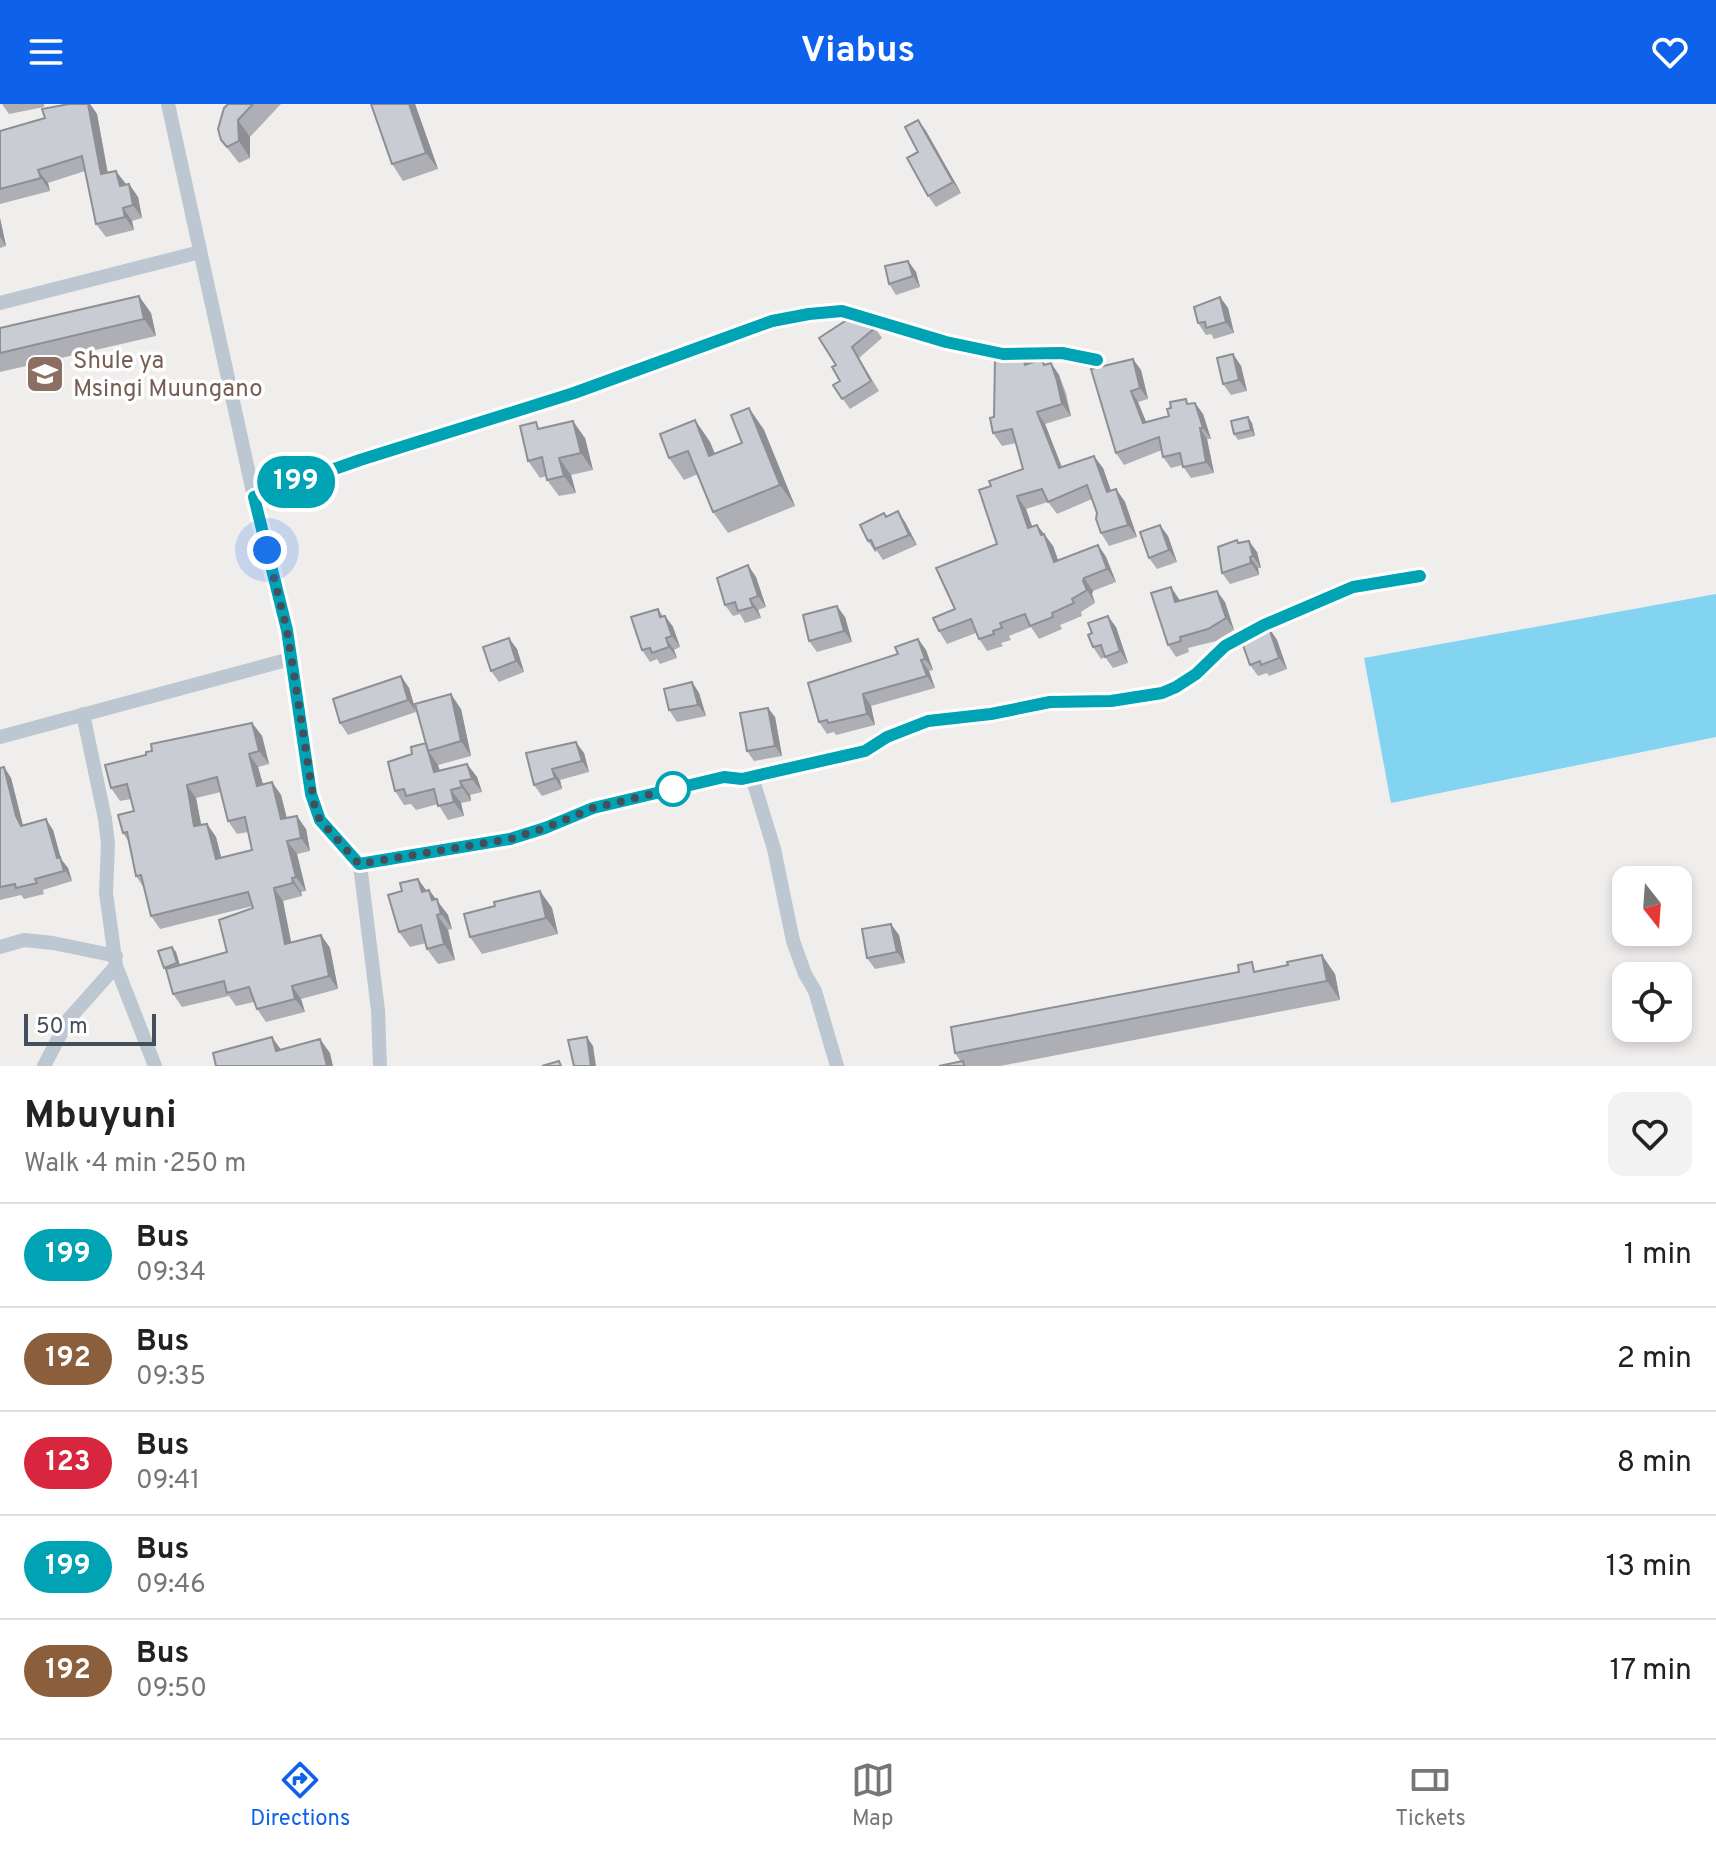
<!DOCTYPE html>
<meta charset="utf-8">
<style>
:root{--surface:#fff;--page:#f2f2f2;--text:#222;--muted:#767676;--line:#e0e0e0;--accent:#0d61ea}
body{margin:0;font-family:Overpass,sans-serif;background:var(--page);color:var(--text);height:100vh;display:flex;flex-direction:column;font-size:30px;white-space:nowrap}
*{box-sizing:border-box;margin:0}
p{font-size:26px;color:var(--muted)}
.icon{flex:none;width:44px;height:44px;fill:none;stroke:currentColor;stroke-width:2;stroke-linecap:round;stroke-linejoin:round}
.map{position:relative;height:962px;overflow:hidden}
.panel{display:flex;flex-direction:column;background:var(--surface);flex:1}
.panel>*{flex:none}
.badge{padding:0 16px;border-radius:26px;font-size:28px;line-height:52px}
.needle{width:52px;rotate:163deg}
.controls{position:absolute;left:1612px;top:762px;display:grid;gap:16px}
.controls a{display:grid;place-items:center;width:80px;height:80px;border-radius:16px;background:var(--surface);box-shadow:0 4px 12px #0003;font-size:40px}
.scale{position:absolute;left:24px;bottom:20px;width:132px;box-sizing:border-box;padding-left:8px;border:4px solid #444f5c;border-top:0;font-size:22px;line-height:28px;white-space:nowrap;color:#444f5c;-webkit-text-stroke:6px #fff;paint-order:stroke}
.you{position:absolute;width:40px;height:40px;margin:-20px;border:6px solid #fff;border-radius:50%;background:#1a73e8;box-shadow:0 0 0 12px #1a73e833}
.map>.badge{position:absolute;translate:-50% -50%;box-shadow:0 0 0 4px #fff}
.round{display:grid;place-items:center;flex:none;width:84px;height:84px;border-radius:16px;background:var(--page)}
.head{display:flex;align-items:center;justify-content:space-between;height:136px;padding:0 24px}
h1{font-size:38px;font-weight:700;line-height:60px}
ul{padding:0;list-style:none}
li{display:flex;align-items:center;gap:24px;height:104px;padding:0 24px;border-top:2px solid var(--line)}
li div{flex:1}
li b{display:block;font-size:30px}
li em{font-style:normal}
li .badge{min-width:88px;font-weight:700;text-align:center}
header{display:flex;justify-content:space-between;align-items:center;height:104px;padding:0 24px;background:var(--accent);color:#fff;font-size:36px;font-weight:700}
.menu{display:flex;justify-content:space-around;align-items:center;height:112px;border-top:2px solid var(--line);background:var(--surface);font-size:22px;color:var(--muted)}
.menu a{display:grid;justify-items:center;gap:4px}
.menu .current{color:var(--accent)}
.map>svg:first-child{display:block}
.water{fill:#82d4f1}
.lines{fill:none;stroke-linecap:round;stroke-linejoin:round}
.street{stroke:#bcc7d1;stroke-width:14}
.wall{fill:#adafb5;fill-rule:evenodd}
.shaded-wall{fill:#8d8f94}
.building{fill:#c9ccd3;stroke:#8d8f94;stroke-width:2;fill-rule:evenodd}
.line-casing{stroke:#fff;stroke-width:18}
.line{stroke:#00a3b4;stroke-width:12}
.walk{stroke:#444f5c;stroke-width:8;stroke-dasharray:0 14.4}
.stop-dot{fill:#fff;stroke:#00a3b4;stroke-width:4}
.labels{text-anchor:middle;stroke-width:7;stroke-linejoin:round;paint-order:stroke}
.education-label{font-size:24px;fill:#785e54;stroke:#fff;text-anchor:start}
</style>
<header><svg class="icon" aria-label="menu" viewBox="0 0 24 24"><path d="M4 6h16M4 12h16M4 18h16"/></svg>Viabus<svg class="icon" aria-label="heart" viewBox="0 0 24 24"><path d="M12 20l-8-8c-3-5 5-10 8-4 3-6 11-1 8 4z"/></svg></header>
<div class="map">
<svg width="1716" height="962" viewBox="0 0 1716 962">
<rect width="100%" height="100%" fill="#f0eded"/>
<path class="water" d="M1716,490v143l-325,66 -27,-145z"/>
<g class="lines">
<path class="street" d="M168,0l86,393 33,133 24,164 9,26 39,44 2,9 17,137 2,56
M0,199l200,-51
M254,393l106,-37 214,-67 198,-72 37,-7 33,-3 104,31 57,12 59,-1 35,7
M83,610l22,105 3,25 -2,49 10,73 39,100
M0,633l290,-78
M752,673l113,-26 22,-14 41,-16 63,-7 59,-12 61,-1 51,-8 34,-19 29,-28 39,-21 89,-38 67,-11
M359,760l151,-25 35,-11 48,-20 131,-31 18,2 10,-2 22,72 19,92 12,33 10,17 22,75
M0,843l24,-7 29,3 63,13
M44,962l24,-46 48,-54"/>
</g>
<path class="wall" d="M2,0h42v3l-35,7z
M69,0h21l7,10 11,59 18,12 3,-1 9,13 4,21 -10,3 2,9 -28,7 -10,-13 -11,-53 -37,12 2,8 -50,13v-73l45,-13z
M228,0h53l-31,33v21l-11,5 -18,-23z
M371,0h44l23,65 -35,12 -11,-17z
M918,16l8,11 35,62 -25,14 -8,-11 -10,-44z
M0,114l6,28 -6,2z
M908,157l8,11 4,15 -24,8 -7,-11z
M1220,193l8,11 6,25 -20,6 -3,-5 -5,1 -8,-12z
M151,209l5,23 -156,36v-44z
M860,217l15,7 7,10 -23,20 20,33 -29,18 -17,-24 7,-4 -4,-16z
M1233,250l8,12 6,25 -16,4 -8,-11z
M1030,259l15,1 6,-1 8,12 7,18 5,23 -26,8 17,43 41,1 8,23 5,-2 9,13 12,35 -28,9 -8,-13 -4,-20 -5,-14 -35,15 -9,-12 -22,7 6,18 5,-2 7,9 9,12 5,14 40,-15 8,12 10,25 -23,9 -1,3 3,9 -14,9 1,4 -22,9 2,4 -23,10 -8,-12 -22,9 2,4 -10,3 2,3 -16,5 -8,-12 -3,-6 -29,11 -8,-13 16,-22 42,-65 -6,-58 32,-17 -7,-26 -14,3 -9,-13 1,-16z
M1091,265l50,1 7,29 -10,3 8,20 23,-6 20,-12 6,-1 8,11 8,25h-4l7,34 -23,5 -9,-13 -11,3 -8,-11 -1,-7 -38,15 -8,-12z
M749,304l15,22 31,76 -67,27 -15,-21 -15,-38 -14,6 -15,-22 26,-38 15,22 5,12 27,-11z
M1248,313l4,6 3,13 -17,4 -4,-6z
M541,324l44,10 8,32 -22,5 5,18 -17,3 -12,-16 -1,-4 -6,2 -12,-17z
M884,409l3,4 18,5 12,23 -34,15 -6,-9 -2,1 -7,-11z
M1168,432l9,26 -20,7 -8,-11z
M1237,436l2,3 18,9 4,16h-3l1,7 -29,9 -8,-11z
M756,473l10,30 -8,3 3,8 -16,5 -5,-9 -7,2 -8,-11z
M1179,495l1,2 45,1 9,28 -18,11 -28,7 1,4 -13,5 -8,-12z
M658,505l5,7h2l8,11 7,20 -6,3 3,8 -17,6 -3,-5 -7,3 -8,-12z
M845,513l7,25 -35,10 -8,-11z
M1116,523l12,36 -15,5 -8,-11 -4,2 -8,-12z
M1269,524l8,12 10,29 -18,7 -2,-3 -9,3 -8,-11 15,-35z
M918,535l8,11 7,20 -4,1 6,17 -64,18 4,19 -39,10 -2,-3 -7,2 -8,-12 79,-68z
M517,545l7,23 -25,10 -8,-11z
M401,572l8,12 7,24 -68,23 -8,-12z
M692,578l7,11 7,23 -29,6 -8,-12z
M768,604l7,9 7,39 -28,5 -7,-10z
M461,605l10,47 -33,9 2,5 27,-6 10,13 5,15 -12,3 1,6 -10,2 3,13 -16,4 -10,-16 -22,6 -5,-6 -7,1 -9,-14 17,-37 14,-11z
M252,619l10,13 7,28 -11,3 5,17 9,-2 9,13 6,23 19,11 4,22 -13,3 9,37 -5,1 1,4 -19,5 8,41 30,-7 9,13 8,41 -37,10 4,13 -39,10 -9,-13 -3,-7 -18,4 -7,-10 -47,11 -9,-13 -5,-20 -4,-6 8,-21 4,5 4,13 47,-13 26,-44v-2l-93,23 -9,-13 -7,-28 -8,-12 -7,-34 -6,-9 11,-22 -3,-12 -11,2 -9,-13 35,-33zM221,688l7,29 9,13 11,-2 4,18 -31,8 -5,-21 -9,-13 -6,1 -5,-27z
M526,649h58l5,19 -29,8 2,9 -20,7 -8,-11z
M4,663l7,11 12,47 30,5 8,29 7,9 4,13 -29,9 1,4 -20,5 -3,-4 -21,5v-132z
M426,786h3l19,25 4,14 -4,1 7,30 -17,4 -11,-15 -1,-6 -16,4 -11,-15z
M540,787l12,17 6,26 -76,20 -12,-17 25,-31z
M899,831l6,28 -30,6 -8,-11z
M1259,867l76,3 5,26 -340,66h-61l22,-4 -6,-9z"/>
<path class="shaded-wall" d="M88,0h2l7,10 13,73 -9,-13z
M409,0h6l23,65 -12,-16z
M238,16l12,17v21l-11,-17z
M918,16l8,11 35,62 -8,-11z
M38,66l10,13 2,8 -9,-13z
M116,67l10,13 -6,2z
M129,80l9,13 4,21 -9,-13z
M123,104l9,13 2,9 -9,-13z
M0,114l6,28 -6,-9z
M908,157l8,11 4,15 -7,-11z
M139,192l12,17 5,23 -12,-17z
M1220,193l8,11 6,25 -8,-11z
M1022,249l9,12h-6z
M1233,250l8,12 6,25 -8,-11z
M1133,255l8,11 7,29 -8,-11z
M1051,259l8,12 12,41 -9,-12z
M1131,287l7,11 13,32 -8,-11z
M1195,299l8,11 8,25 -8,-11z
M749,304l15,22 31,76 -15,-21z
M1037,308l8,12 22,57 -8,-13z
M1248,313l4,6 3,13 -4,-6z
M695,316l15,22 14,35 -15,-21z
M573,317l12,17 8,32 -12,-17z
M1200,324l7,11 7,34 -8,-11z
M1094,352l9,12 13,37 -9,-13z
M559,354l12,17 5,18 -12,-17z
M1116,385l9,13 12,35 -9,-12z
M1017,392l9,13 11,31 -9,-12z
M898,407l7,11 12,23 -8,-10z
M1037,421l16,21 10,28 -9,-12z
M1160,421l8,11 9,26 -8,-12z
M1249,437l8,11 4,16 -8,-12z
M1098,441l8,12 10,25 -9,-13z
M1250,453l8,11 1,7 -8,-12z
M748,461l8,12 10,30 -8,-11z
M1084,474l9,13 -1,3 3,9 -8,-13 -4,-9z
M1171,483l8,12 4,14 -8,-11z
M1217,487l8,11 9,28 -8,-12z
M750,495l8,11 3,8 -8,-11z
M837,502l8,11 7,25 -8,-11z
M665,512l8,11 7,20 -8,-11z
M1108,512l8,11 12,36 -8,-12z
M1269,524l8,12 10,29 -8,-11z
M509,534l8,11 7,23 -8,-11z
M666,534l8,12 3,8 -8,-11z
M918,535l8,11 7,20 -8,-11z
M921,556l8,11 6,17 -8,-12z
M401,572l8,12 7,24 -8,-12z
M692,578l7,11 7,23 -8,-11z
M451,590l10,15 10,47 -10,-15z
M863,590l8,12 4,19 -8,-11z
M768,604l7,9 7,39 -7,-10z
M252,619l10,13 7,28 -10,-13z
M576,638l8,11 5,19 -7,-11z
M429,648l9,13 6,20 -10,-13z
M249,650l9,13 9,32 -10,-13z
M467,660l10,13 5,15 -10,-13z
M4,663l7,11 12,48h-2l-5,-10z
M552,665l8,11 2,9 -7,-11z
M460,677l10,14 1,6 -9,-14z
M272,678l9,13 9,37 -9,-13z
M187,681l9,13 8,41 -10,-13z
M451,686l10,13 3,13 -10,-14z
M297,712l9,13 4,22 -9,-13z
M46,715l7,11 8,29 7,9 4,13 -15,-23z
M207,720l9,13 9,35 -9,-13z
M287,737l10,13 9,37 -10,-14z
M292,774l9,14 1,4 -9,-13z
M418,775l11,15 -7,-2z
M274,784l9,13 11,56 -9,-13z
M429,786l19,25 4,14 -20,-29z
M540,787l12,17 6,26 -12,-16z
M437,811l11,15 7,30 -11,-16z
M891,820l8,11 6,28 -8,-11z
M321,831l9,13 8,41 -9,-13z
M172,843l4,5 5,17 -4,-6z
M1322,851l13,19 5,26 -13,-19z
M292,882l9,13 4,13 -10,-13z
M272,933l10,14h-6z
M587,933l6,9 3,20h-5z
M320,935l10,14 3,13h-6z"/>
<path class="building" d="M69,0h19l13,70 15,-3 4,15 9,-2 4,21 -10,3 2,9 -29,7 -14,-68 -44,14 3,8 -41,11v-58l45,-13 -3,-9z
M228,0h25l-15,16 1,21 -12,6 -6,-7 -3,-11 6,-21z
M371,0h38l17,49 -34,11z
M918,16l35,62 -25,14 -21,-38 11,-6 -13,-25z
M908,157l5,15 -24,8 -4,-18z
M139,192l5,23 -144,34v-25z
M1220,193l6,25 -20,6 -1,-6 -7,1 -4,-16z
M853,212l7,5h9l6,7 -23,19 19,34 -29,18 -9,-14 7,-4 -8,-14 4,-2 -17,-27z
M1022,249l3,12 17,-6 2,6 7,-2 6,18 5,23 -25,8 22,56 35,-12 13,36 9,-3 12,36 -27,8 -5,-14 1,-6 -10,-28 -39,17 -6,-13 -25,7 11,32 9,-3 4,10 3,-1 10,28 44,-17 9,24 -23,9 -1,3 4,9 -15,9 2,4 -22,10 1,4 -23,9 -5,-12 -25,9 2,5 -9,3 1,3 -15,5 -8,-20 -32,12 -6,-13 22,-9 -19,-41 61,-24 -18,-54 12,-4 -2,-5 34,-12 -11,-40 -19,4 -3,-15 4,-1 1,-58z
M1233,250l6,26 -16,4 -6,-26z
M1133,255l7,29 -9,3 12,32 26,-7 -2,-7 4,-1 -1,-6 16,-3 1,5 8,-1 8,25h-3l6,34 -23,5 -3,-14 -17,4 -4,-20 -43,16 -25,-84z
M749,304l31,77 -67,27 -25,-61 -19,7 -9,-24 35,-14 14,36 33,-13 -11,-28z
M1248,313l3,13 -17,4 -3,-13z
M573,317l8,32 -22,5 5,18 -17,4 -5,-23 -14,4 -8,-35 16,-4 2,7z
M898,407l11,24 -34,14 -4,-9 -3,1 -8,-16 24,-12 2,4z
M1160,421l9,25 -20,8 -9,-26z
M1237,436l1,3 11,-2 4,15 -3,1 1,6 -29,10 -4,-26z
M748,461l10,31 -8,3 3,8 -15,4 -3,-9 -10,3 -8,-27z
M1171,483l4,15 42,-11 9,27 -18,11 -28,8 1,4 -13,4 -17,-52z
M837,502l7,25 -35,10 -6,-26z
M658,505l2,8 5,-1 7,20 -6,2 3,9 -17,6 -2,-5 -8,2 -11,-33z
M1108,512l12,35 -15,6 -4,-12 -8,2 -5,-12 4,-2 -4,-10z
M1262,522l3,4 4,-2 10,30 -18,7 -1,-4 -10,4 -11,-31z
M509,534l7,23 -25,10 -8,-24z
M918,535l7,20 -4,1 6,16 -64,18 4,20 -39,9 -1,-3 -8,2 -11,-39 90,-29 -3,-7z
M401,572l7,24 -68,23 -7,-24z
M692,578l6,23 -29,5 -5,-21z
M451,590l10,47 -33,10 -13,-47z
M768,604l7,38 -28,5 -7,-38z
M252,619l7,28 -10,3 8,32 15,-4 9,37 16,-3 4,22 -14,3 9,36 -4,1 1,5 -19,5 11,56 36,-9 8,41 -37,10 3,13 -38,10 -8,-22 -22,6 -3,-12 -51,13 -7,-25 61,-17 -8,-32 34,-12 -5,-16 -97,24 -10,-41 -5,1 -9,-44 -4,1 -5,-18 16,-4 -7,-27 -16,4 -6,-23 41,-10v-3l6,-1 -1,-7zM217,673l11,44 17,-4 7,33 -36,9 -9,-35 -13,2 -7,-41z
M576,638l6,19 -30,8 3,9 -21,7 -8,-32z
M426,639l8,29 33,-8 5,15 -12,2 2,6 -11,3 3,12 -16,4 -4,-17 -28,7 -2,-7 -9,2 -7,-29 24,-8 -1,-7z
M4,663l12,49 5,10 25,-7 11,39 3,-1 4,14 -29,8 2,4 -21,5 -1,-4 -15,3v-119z
M418,775l4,13 7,-2 3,10 5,-1 4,15 -4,1 7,29 -17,5 -6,-24 -22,7 -11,-37 14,-4 -2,-8z
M540,787l6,27 -76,19 -6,-23 31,-8 -1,-4z
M891,820l6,28 -30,6 -5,-29z
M172,843l5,16 -13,5 -6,-17z
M1322,851l5,26 -372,72 -4,-26 288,-55 -1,-7 14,-3 2,10 34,-7 -1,-3z
M272,933l4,14 44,-12 7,27h-111l-3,-13z
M587,933l4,29h-17l-6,-26z
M559,957l2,5h-19z
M963,957l1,5h-25z"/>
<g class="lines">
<g class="line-casing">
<path id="line" d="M1097,256l-35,-7 -59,1 -57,-12 -104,-31 -33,3 -37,7 -198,72 -214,67 -106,37 33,133 24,164 9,26 39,44 151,-25 35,-11 48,-20 131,-31 18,2 123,-28 22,-14 41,-16 63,-7 59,-12 61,-1 51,-8 14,-6 20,-13 29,-28 39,-21 89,-38 67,-11"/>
</g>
<use href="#line" class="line"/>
<path class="walk" d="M267,446l20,80 28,179 5,11 39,44 151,-25 35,-11 48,-20 80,-19"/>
</g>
<defs>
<g id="school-square" transform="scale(2)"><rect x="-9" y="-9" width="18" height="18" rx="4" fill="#8d6e63" stroke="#fff"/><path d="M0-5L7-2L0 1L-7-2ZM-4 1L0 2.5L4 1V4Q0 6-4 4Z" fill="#fff"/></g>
</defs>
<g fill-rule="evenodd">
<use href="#school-square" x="45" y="270"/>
</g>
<circle class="stop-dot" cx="673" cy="685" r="16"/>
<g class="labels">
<g class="education-label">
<text x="73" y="264">Shule ya<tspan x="73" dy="28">Msingi Muungano</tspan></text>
</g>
</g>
</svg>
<div class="controls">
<a><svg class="needle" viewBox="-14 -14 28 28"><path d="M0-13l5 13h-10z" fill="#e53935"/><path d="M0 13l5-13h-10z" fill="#767676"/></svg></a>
<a><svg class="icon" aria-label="locate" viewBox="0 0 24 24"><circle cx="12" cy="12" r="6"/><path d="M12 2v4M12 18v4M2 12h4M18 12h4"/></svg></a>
</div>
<div class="scale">50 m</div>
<div class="you" style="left:267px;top:446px"></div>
<b class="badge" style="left:296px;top:378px;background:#00a3b4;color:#fff">199</b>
</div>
<section class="panel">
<div class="head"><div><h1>Mbuyuni</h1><p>Walk · 4 min · 250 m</p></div><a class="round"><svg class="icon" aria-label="heart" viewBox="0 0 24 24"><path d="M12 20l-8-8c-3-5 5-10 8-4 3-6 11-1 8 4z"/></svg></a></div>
<ul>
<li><span class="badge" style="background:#00a3b4;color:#fff">199</span><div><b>Bus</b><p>09:34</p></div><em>1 min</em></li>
<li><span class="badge" style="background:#8b5e3c;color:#fff">192</span><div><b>Bus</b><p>09:35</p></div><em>2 min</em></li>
<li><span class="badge" style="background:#d7263d;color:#fff">123</span><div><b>Bus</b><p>09:41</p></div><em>8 min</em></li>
<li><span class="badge" style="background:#00a3b4;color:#fff">199</span><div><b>Bus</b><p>09:46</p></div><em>13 min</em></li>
<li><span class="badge" style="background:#8b5e3c;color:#fff">192</span><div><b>Bus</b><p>09:50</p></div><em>17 min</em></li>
</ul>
</section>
<nav class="menu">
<a class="current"><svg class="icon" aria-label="directions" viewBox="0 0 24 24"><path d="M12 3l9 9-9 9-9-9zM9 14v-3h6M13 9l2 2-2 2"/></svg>Directions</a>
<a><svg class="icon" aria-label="map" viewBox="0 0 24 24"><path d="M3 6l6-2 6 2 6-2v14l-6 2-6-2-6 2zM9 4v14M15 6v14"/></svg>Map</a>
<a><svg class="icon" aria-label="tickets" viewBox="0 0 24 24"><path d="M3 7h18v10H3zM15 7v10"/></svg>Tickets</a>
</nav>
